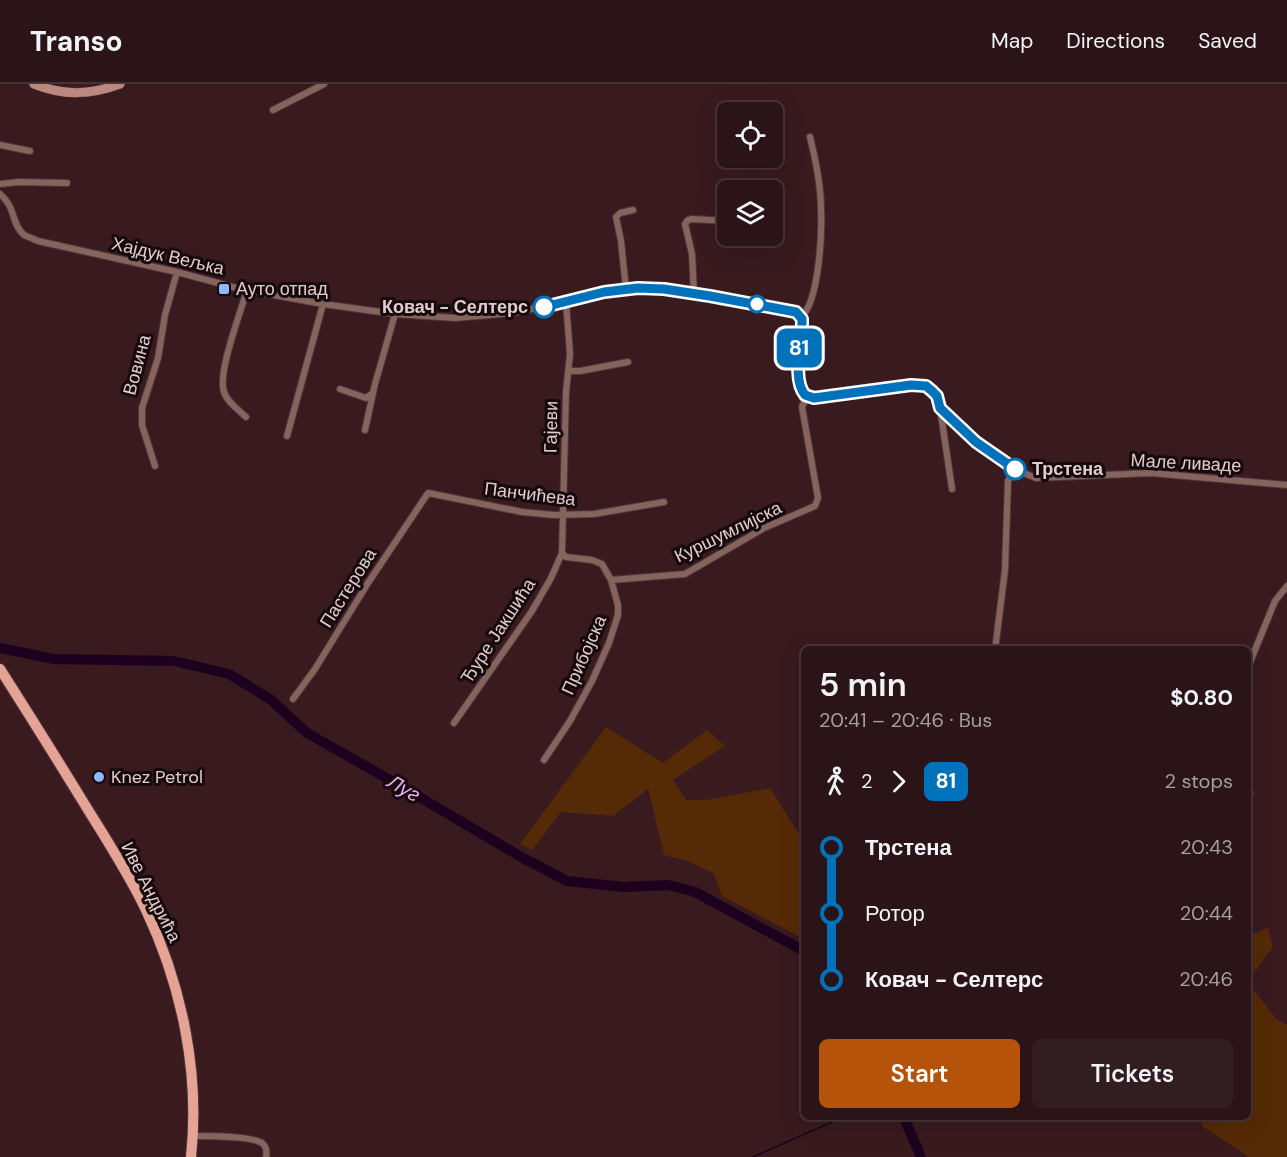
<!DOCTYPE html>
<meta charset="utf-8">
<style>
:root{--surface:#2a1417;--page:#321d20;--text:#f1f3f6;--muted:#a59ea1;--line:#463336;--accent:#b45309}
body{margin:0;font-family:"DM Sans",sans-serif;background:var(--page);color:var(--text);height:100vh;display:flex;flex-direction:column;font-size:22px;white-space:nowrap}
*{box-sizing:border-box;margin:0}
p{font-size:20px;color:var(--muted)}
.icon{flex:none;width:33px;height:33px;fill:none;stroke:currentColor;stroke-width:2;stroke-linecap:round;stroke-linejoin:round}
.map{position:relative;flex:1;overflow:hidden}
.details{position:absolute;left:801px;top:562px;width:450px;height:474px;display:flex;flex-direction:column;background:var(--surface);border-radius:9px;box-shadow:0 6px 24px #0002,0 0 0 2px var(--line)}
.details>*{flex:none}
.badge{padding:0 12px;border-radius:9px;font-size:21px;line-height:39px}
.buttons{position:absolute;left:717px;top:18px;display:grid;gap:12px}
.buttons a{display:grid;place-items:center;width:66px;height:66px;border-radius:9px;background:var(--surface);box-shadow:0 6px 24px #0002,0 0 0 2px var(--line);font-size:30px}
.map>.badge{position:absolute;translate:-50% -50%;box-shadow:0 0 0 3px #fff}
.legs{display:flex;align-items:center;gap:9px;height:66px;padding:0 18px;font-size:20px}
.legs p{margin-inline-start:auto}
.overview{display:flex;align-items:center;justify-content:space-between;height:102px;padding:0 18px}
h1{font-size:33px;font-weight:600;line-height:45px}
.button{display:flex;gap:12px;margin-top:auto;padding:12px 18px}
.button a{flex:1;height:69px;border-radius:9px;background:var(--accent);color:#fff;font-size:24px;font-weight:600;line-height:69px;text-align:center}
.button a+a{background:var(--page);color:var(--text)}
ul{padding:0 18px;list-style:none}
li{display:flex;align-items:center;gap:21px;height:66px;font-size:22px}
li i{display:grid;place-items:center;width:9px;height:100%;margin:0 8px;background:currentColor}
li i::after{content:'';width:15px;height:15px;margin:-8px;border:4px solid;border-radius:50%;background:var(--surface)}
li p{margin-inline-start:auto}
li:first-child i{background:linear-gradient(#0000 50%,currentColor 0)}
li:last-child i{background:linear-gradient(currentColor 50%,#0000 0)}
header{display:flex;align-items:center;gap:36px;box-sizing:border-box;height:84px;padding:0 30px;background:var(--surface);border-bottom:2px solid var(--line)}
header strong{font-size:28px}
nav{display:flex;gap:33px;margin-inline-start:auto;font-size:21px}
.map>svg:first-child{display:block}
.green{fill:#552a06}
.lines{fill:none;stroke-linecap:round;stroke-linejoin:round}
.stream{stroke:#1c001e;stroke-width:1.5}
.river{stroke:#1c001e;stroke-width:10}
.minor-casing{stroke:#53363b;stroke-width:8}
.secondary-casing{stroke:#53363b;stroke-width:10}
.primary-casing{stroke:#53363b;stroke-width:12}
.minor{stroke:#84645d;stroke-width:6}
.secondary{stroke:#bb887d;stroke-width:9}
.primary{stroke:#e5a395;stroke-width:10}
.line-1-casing{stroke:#fff;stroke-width:14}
.line-1{stroke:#0072bc;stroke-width:9}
.poi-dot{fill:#8db9fc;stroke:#16090b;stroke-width:2}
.stop-1-dot{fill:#fff;stroke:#0072bc;stroke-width:3}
.labels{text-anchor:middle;stroke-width:6;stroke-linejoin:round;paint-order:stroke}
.street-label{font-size:18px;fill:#e1ccce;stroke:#16090b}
.poi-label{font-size:18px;fill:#e1ccce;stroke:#16090b;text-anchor:start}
.stop-label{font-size:18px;font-weight:bold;fill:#e1ccce;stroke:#16090b;text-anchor:end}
.water-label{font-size:20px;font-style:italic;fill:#f2abf5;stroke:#16090b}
</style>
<header>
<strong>Transo</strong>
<nav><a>Map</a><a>Directions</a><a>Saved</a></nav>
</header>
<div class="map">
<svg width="1287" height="1073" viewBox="0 0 1287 1073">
<rect width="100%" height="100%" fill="#381a1f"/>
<path class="green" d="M606,643l57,36 44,-33 18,16 -52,34 13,20h20l64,-12 34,54v97l-82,-43 -9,-23 -28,-13 -21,-5 -16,-66 -35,27 -52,-4 -29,38 -12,-6z
M1268,844l5,19 -25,34v-45z
M1248,898l28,37 11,6v132h-38l-46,-30 -2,-9h47z"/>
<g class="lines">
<path class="stream" d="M753,1073l88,-39"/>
<path class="river" d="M0,564l54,11 120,2 55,13 41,25 37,34 92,52 124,73 44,23 57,6 44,-2 27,7 109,59
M904,1034l17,39"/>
<g class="minor-casing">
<path id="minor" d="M273,26l51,-26
M0,61l30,6
M0,100l19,-2 48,1
M0,110c16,13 11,30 24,41 4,2 10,4 14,6l139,31 63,17 83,15 72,10 60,4 59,-5 90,-21 34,-4 26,1 46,7 81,14c5,2 9,3 11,8 5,17 -16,72 8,79 6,2 13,0 18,0 19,-2 84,-17 97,-11 10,4 13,13 15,22l12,81
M626,205l-5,-48 -5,-24 4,-4 13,-3
M694,209l-2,-39 -7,-30 3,-4 3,-1 37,2
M801,233c18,-15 21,-83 20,-107 0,-24 -5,-49 -11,-73
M569,287h11l48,-9
M340,305l26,9 7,-5
M940,324l54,47 20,14 22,9 115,-5 136,12
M246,333c-7,-7 -19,-15 -22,-25 -7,-18 17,-81 23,-102
M365,346l10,-46 20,-70
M287,352l36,-132
M155,382l-13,-41v-17l16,-50 7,-43 12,-43
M611,496l74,-6 79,-46 51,-22 3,-8 -16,-91 5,-11
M995,566l10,-80 3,-89 6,-12
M1248,583l27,-66 12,-15
M293,615l22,-30 53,-86 60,-90 94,19 32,3 40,-1 70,-12
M454,639l78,-112 19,-33 11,-25 4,-161 4,-38 -4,-51
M544,676l26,-39 22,-40 17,-38 9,-28v-10l-7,-25 -9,-16 -10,-4 -26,-3 -4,-4
M1248,707l2,2
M193,1052c14,0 59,0 69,7 5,4 5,9 4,14"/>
</g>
<g class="secondary-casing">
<path id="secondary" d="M34,0c30,12 56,11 86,0"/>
</g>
<g class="primary-casing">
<path id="primary" d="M0,585c28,44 55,87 82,131 22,36 46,72 64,110 36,76 54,163 45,247"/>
</g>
<use href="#minor" class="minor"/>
<use href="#secondary" class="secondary"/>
<use href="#primary" class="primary"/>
</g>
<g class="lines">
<g class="line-1-casing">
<path id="line-1" d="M544,223l60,-15 34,-4 26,1 46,7 86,16 6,7c1,20 -11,59 3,76l9,3 97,-13 15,1 6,5 5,5 3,12 36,34 39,27"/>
</g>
<use href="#line-1" class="line-1"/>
</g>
<g class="poi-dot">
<rect x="218" y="199" width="12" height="12" rx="3"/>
<circle cx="99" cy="693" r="6"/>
</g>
<g class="stop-1-dot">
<circle cx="757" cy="220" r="8"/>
<circle cx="544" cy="223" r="10"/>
<circle cx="1015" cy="385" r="10"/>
</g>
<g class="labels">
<g class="street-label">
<text transform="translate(168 172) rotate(13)" y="6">Хајдук Вељка</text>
<text transform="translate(137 281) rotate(-75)" y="6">Вовина</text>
<text transform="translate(551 343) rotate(-89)" y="6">Гајеви</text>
<text transform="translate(1186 379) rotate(3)" y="6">Мале ливаде</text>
<text transform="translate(530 410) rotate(7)" y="6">Панчићева</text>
<text transform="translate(728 448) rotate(-26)" y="6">Куршумлијска</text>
<text transform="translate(348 504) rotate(-58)" y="6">Пастерова</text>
<text transform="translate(498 547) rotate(-57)" y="6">Ђуре Јакшића</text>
<text transform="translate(584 571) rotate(-66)" y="6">Прибојска</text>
<text transform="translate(151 808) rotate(63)" y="6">Иве Андрића</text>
</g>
<g class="poi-label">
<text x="236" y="211">Ауто отпад</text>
<text x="111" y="699">Knez Petrol</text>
</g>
<g class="stop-label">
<text x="528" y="229">Ковач - Селтерс</text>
<text x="1032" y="391" text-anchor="start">Трстена</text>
</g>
<g class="water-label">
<text transform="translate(404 704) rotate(30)" y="7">Луг</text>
</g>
</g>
</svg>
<div class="buttons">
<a><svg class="icon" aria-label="locate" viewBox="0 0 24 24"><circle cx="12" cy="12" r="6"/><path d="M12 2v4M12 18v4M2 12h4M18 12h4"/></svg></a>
<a><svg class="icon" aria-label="layers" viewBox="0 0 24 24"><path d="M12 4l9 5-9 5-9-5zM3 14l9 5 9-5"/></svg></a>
</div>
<b class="badge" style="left:799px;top:264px;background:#0072bc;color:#fff">81</b>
<section class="details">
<div class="overview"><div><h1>5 min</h1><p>20:41 – 20:46 · Bus</p></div><b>$0.80</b></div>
<div class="legs"><svg class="icon" aria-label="walk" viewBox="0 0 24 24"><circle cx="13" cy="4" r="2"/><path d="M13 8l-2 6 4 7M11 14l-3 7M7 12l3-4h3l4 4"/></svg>2<svg class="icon" aria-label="forward" viewBox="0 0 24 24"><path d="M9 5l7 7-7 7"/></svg><b class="badge" style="background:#0072bc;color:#fff">81</b><p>2 stops</p></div>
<ul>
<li><i style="color:#0072bc"></i><b>Трстена</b><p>20:43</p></li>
<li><i style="color:#0072bc"></i><span>Ротор</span><p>20:44</p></li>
<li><i style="color:#0072bc"></i><b>Ковач - Селтерс</b><p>20:46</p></li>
</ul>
<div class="button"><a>Start</a><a>Tickets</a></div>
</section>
</div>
